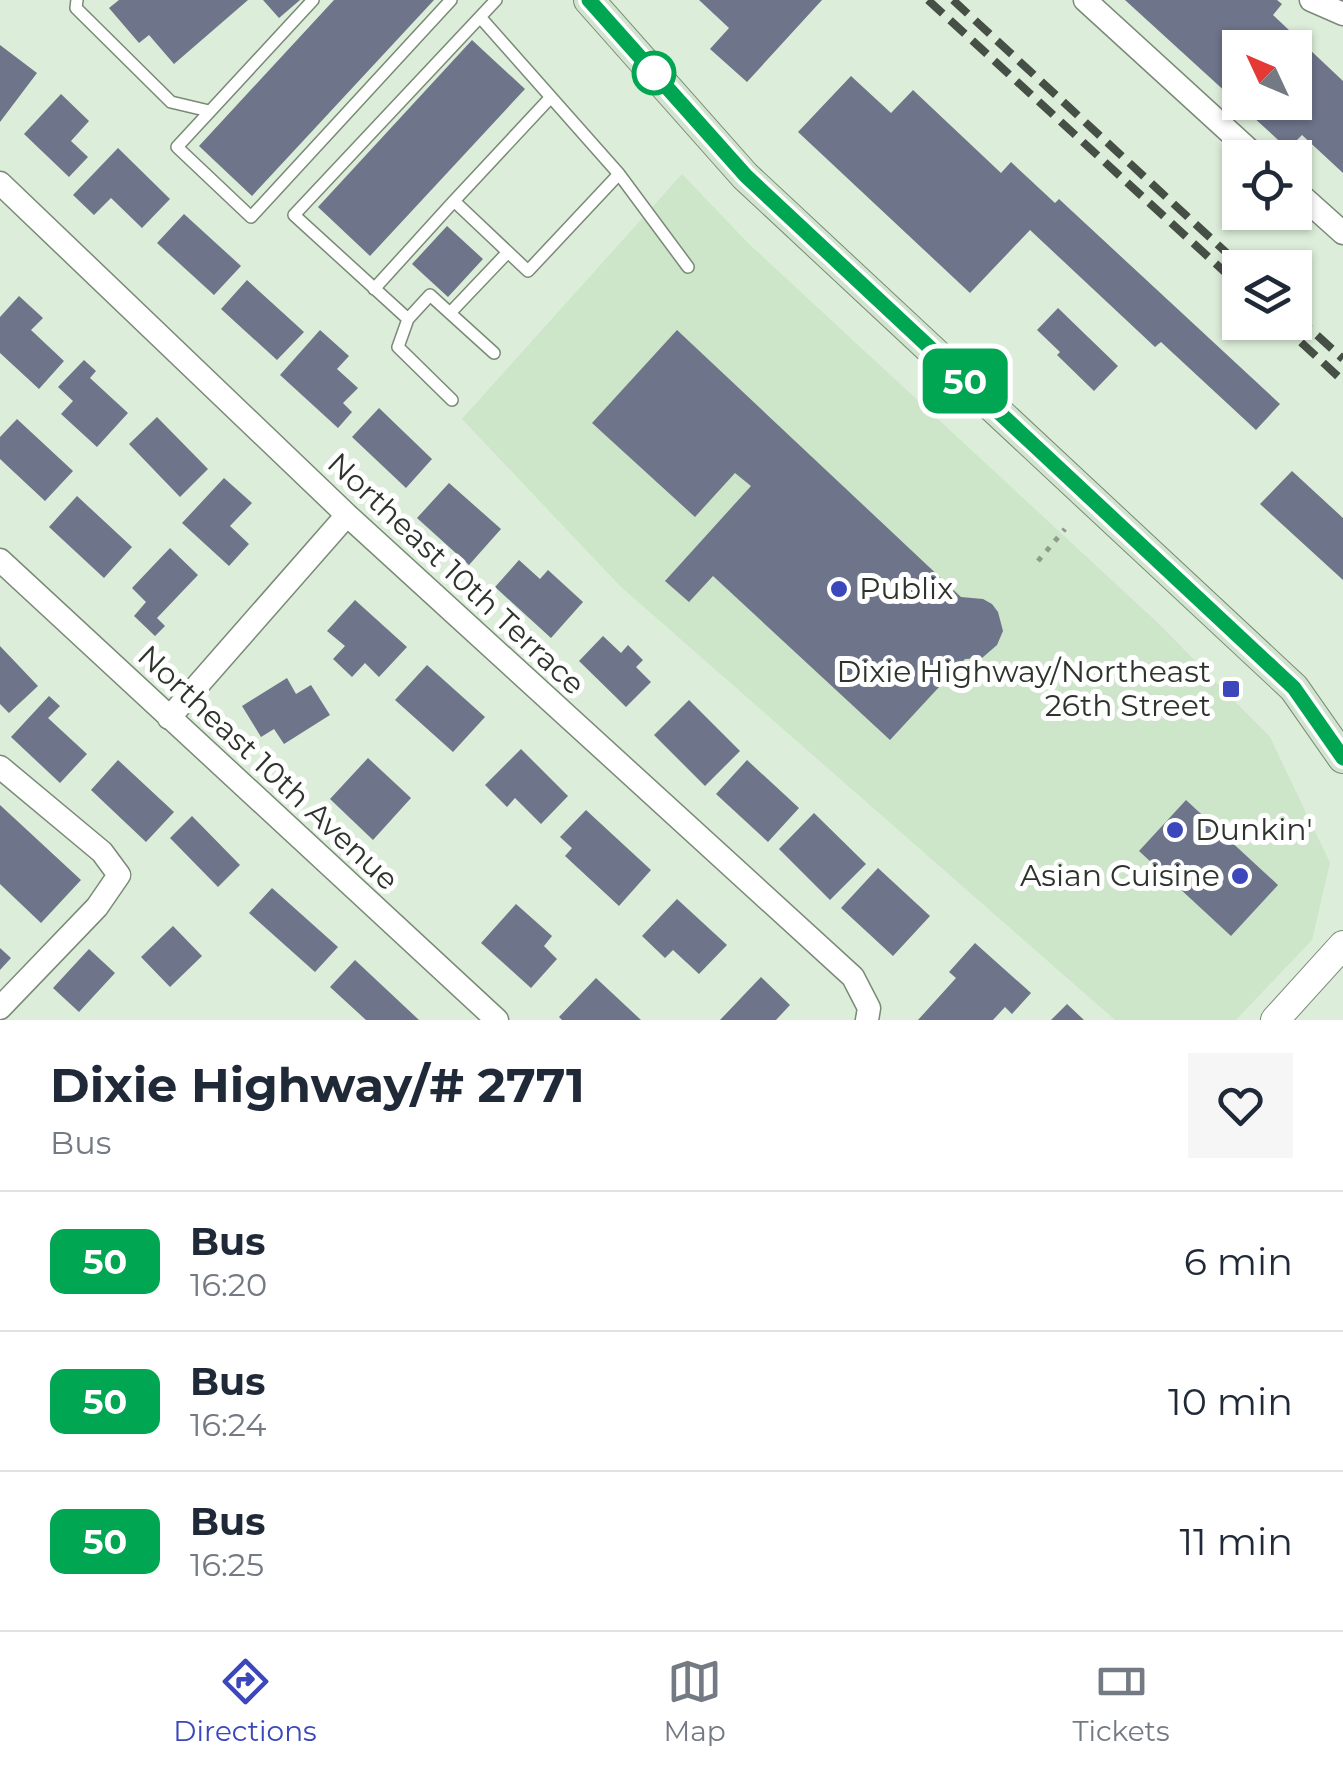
<!DOCTYPE html>
<style>
:root{--surface:#fff;--page:#f6f6f7;--text:#1f2937;--muted:#747a83;--line:#e0e1e3;--accent:#3b47bb}
body{margin:0;font-family:Montserrat,sans-serif;background:var(--page);color:var(--text);height:100vh;display:flex;flex-direction:column;font-size:38px;white-space:nowrap}
*{box-sizing:border-box;margin:0}
p{font-size:32px;color:var(--muted)}
.icon{flex:none;width:55px;height:55px;fill:none;stroke:currentColor;stroke-width:2;stroke-linecap:round;stroke-linejoin:round}
.map{position:relative;height:1020px;overflow:hidden}
.side{display:flex;flex-direction:column;background:var(--surface);flex:1}
.side>*{flex:none}
.badge{padding:0 20px;border-radius:15px;font-size:35px;line-height:65px}
.needle{width:65px;rotate:314deg}
.buttons{position:absolute;left:1222px;top:30px;display:grid;gap:20px}
.buttons a{display:grid;place-items:center;width:90px;height:90px;border-radius:0px;background:var(--surface);box-shadow:0 2px 8px #0004;font-size:50px}
.map>.badge{position:absolute;translate:-50% -50%;box-shadow:0 0 0 5px #fff}
.round{display:grid;place-items:center;flex:none;width:105px;height:105px;border-radius:0px;background:var(--page)}
.summary{display:flex;align-items:center;justify-content:space-between;height:170px;padding:0 50px}
h1{font-size:48px;font-weight:700;line-height:75px}
ul{padding:0;list-style:none}
li{display:flex;align-items:center;gap:30px;height:140px;padding:0 50px;border-top:2px solid var(--line)}
li div{flex:1}
li b{display:block;font-size:38px}
li em{font-style:normal}
li .badge{min-width:110px;font-weight:700;text-align:center}
.dock{display:flex;justify-content:space-around;align-items:center;height:140px;border-top:2px solid var(--line);background:var(--surface);font-size:28px;color:var(--muted)}
.dock a{display:grid;justify-items:center;gap:5px}
.dock .current{color:var(--accent)}
.map>svg:first-child{display:block}
.built{fill:#cde5c9}
.building{fill:#6e748a;fill-rule:evenodd}
.lines{fill:none;stroke-linecap:round;stroke-linejoin:round}
.service-casing{stroke:#798a76;stroke-width:14}
.minor-casing{stroke:#798a76;stroke-width:25}
.tertiary-casing{stroke:#798a76;stroke-width:30}
.secondary-casing{stroke:#798a76;stroke-width:32}
.path{stroke:#8f9c8d;stroke-width:5;stroke-dasharray:5 8;stroke-linecap:butt}
.service{stroke:#fff;stroke-width:11}
.minor{stroke:#fff;stroke-width:22}
.tertiary{stroke:#fff;stroke-width:28}
.secondary{stroke:#d0e4ce;stroke-width:30}
.rail{stroke:#464f45;stroke-width:8;stroke-dasharray:20 10;stroke-linecap:butt}
.line-casing{stroke:#fff;stroke-width:22}
.line{stroke:#00a651;stroke-width:15}
.stop-dot{fill:#fff;stroke:#00a651;stroke-width:5}
.poi-dot{fill:#3b47bb;stroke:#fff;stroke-width:4}
.labels{text-anchor:middle;stroke-width:10;stroke-linejoin:round;paint-order:stroke}
.street-label{font-size:30px;fill:#2d342c;stroke:#fff}
.poi-label{font-size:30px;fill:#2d342c;stroke:#fff;text-anchor:start}
</style>
<div class="map">
<svg width="1343" height="1020" viewBox="0 0 1343 1020">
<rect width="100%" height="100%" fill="#dceed9"/>
<path class="built" d="M682,174l65,68 412,382 111,113 60,126 -18,77 -76,80h-121l-495,-434 -158,-167z"/>
<path class="building" d="M119,0h129l-74,64 -25,-29 -10,8 -30,-35z
M263,0h37l-21,18z
M334,0h100l-182,196 -53,-50z
M699,0h123l-75,82 -37,-33 19,-21z
M1125,0h152l5,4 -9,11 70,66v92l-41,-38 -14,14zM1240,48h55v54h-55z
M472,40l53,49 -155,167 -52,-49z
M0,45l37,28 -37,49z
M851,76l40,37 22,-23 88,83 10,-11 44,41 4,-4 221,205 -24,26 -95,-88 -6,5 -125,-117 -60,63 -172,-161z
M61,94l28,27 -18,20 17,16 -19,20 -45,-43z
M118,148l52,51 -28,29 -31,-30 -17,17 -21,-20z
M184,214l57,52 -27,29 -57,-52z
M447,226l36,33 -35,38 -36,-33z
M247,280l57,52 -27,28 -56,-51z
M19,296l24,22 -12,12 33,31 -25,28 -39,-36v-36z
M1058,308l60,58 -24,25 -37,-36 3,-3 -23,-22z
M320,330l29,26 -12,13 21,19 -15,15 9,9 -14,16 -58,-53z
M677,330l284,267 22,2 9,5 6,8 5,19 -6,14 -15,13 -17,1 -75,81 -177,-164 -24,26 -24,-21 86,-95 -16,-13 -40,44 -103,-94z
M84,360l12,11 -6,7 38,35 -31,34 -36,-33 12,-13 -15,-14z
M379,408l53,51 -26,29 -54,-51z
M157,417l51,52 -28,28 -51,-53z
M17,419l56,52 -28,30 -45,-42v-22z
M1292,471l51,47v62l-83,-76z
M224,478l28,25 -22,23 19,18 -20,22 -47,-43z
M449,483l52,46 -32,36 -52,-47z
M77,496l55,51 -28,31 -55,-51z
M170,548l28,27 -41,43 8,8 -10,10 -21,-20 12,-14 -14,-14z
M519,560l21,19 8,-9 35,32 -32,36 -56,-51z
M355,600l52,47 -28,30 -14,-14 -13,14 -19,-18 12,-13 -18,-15z
M603,636l18,17 7,-8 15,15 -7,7 15,15 -25,25 -47,-46z
M0,646l38,40 -29,27 -9,-9z
M427,665l58,52 -32,35 -58,-52z
M287,678l9,16 15,-9 19,30 -46,29 -10,-15 -13,8 -19,-31z
M49,696l11,10 -12,12 39,36 -27,29 -49,-46z
M689,700l51,51 -35,35 -51,-51z
M521,749l47,47 -27,28 -26,-26 -8,9 -22,-22z
M368,758l43,40 -38,42 -43,-41z
M118,760l56,52 -28,30 -55,-52z
M747,760l52,48 -31,34 -52,-48z
M1186,800l92,85 -47,51 -92,-85z
M0,805l81,75 -40,43 -41,-39z
M586,810l65,60 -32,36 -54,-50 7,-8 -12,-11z
M814,813l52,51 -36,36 -51,-51z
M192,816l48,49 -22,22 -48,-49z
M878,868l52,48 -37,40 -52,-48z
M272,888l66,59 -23,25 -66,-59z
M677,899l50,46 -28,29 -26,-24 -8,8 -23,-22z
M516,904l36,32 -8,10 13,13 -26,29 -50,-45z
M173,926l29,30 -32,31 -29,-30z
M975,943l56,50 -19,21 -7,-7 -12,13h-75l38,-42 -7,-6z
M0,948l11,10 -11,12z
M89,949l26,24 -36,39 -26,-24z
M355,960l64,60h-53l-36,-33z
M761,977l29,28 -14,15h-56z
M596,978l45,42h-79l-3,-3z
M1067,1004l17,16h-33z"/>
<g class="lines">
<g class="service-casing">
<path id="service" d="M77,0l-1,8 95,94 38,9
M313,0l-136,147 74,70 200,-217
M480,17l139,157 69,93
M551,97l-97,104 74,70 91,-97
M374,289l80,-88
M450,313l58,-61
M408,319l-10,28 54,53
M494,353l-64,-58 -22,24 -114,-104 202,-215"/>
</g>
<g class="minor-casing">
<path id="minor" d="M1085,0l173,158
M1311,0l32,14
M0,183l347,332 506,462 16,31 -2,12
M1295,190l48,43
M0,560l497,460
M169,718l178,-203
M0,767l102,85 17,23 -22,32 -97,101"/>
</g>
<g class="tertiary-casing">
<path id="tertiary" d="M1275,1020l68,-75"/>
</g>
<g class="secondary-casing">
<path id="secondary" d="M589,0l156,176 549,512 49,70"/>
</g>
<path class="path" d="M1038,561l27,-32"/>
<use href="#service" class="service"/>
<use href="#minor" class="minor"/>
<use href="#tertiary" class="tertiary"/>
<use href="#secondary" class="secondary"/>
<path class="rail" d="M928,0l312,286
M953,0l290,268
M1295,315l48,44
M1279,322l64,59"/>
</g>
<g class="lines">
<g class="line-casing">
<path id="line" d="M589,0l157,176 548,512 49,70"/>
</g>
<use href="#line" class="line"/>
</g>
<circle class="stop-dot" cx="654" cy="73" r="20"/>
<g class="poi-dot">
<circle cx="839" cy="589" r="10"/>
<rect x="1221" y="679" width="20" height="20" rx="5"/>
<circle cx="1175" cy="830" r="10"/>
<circle cx="1240" cy="876" r="10"/>
</g>
<g class="labels">
<g class="street-label">
<text transform="translate(456 574) rotate(43)" y="10">Northeast 10th Terrace</text>
<text transform="translate(268 768) rotate(43)" y="10">Northeast 10th Avenue</text>
</g>
<g class="poi-label">
<text x="859" y="599">Publix</text>
<text x="1211" y="682" text-anchor="end">Dixie Highway/Northeast<tspan x="1211" dy="34">26th Street</tspan></text>
<text x="1195" y="840">Dunkin'</text>
<text x="1220" y="886" text-anchor="end">Asian Cuisine</text>
</g>
</g>
</svg>
<div class="buttons">
<a><svg class="needle" viewBox="-14 -14 28 28"><path d="M0-13l5 13h-10z" fill="#e53935"/><path d="M0 13l5-13h-10z" fill="#747a83"/></svg></a>
<a><svg class="icon" aria-label="locate" viewBox="0 0 24 24"><circle cx="12" cy="12" r="6"/><path d="M12 2v4M12 18v4M2 12h4M18 12h4"/></svg></a>
<a><svg class="icon" aria-label="layers" viewBox="0 0 24 24"><path d="M12 4l9 5-9 5-9-5zM3 14l9 5 9-5"/></svg></a>
</div>
<b class="badge" style="left:965px;top:381px;background:#00a651;color:#fff">50</b>
</div>
<section class="side">
<div class="summary"><div><h1>Dixie Highway/# 2771</h1><p>Bus</p></div><a class="round"><svg class="icon" aria-label="heart" viewBox="0 0 24 24"><path d="M12 20l-8-8c-3-5 5-10 8-4 3-6 11-1 8 4z"/></svg></a></div>
<ul>
<li><span class="badge" style="background:#00a651;color:#fff">50</span><div><b>Bus</b><p>16:20</p></div><em>6 min</em></li>
<li><span class="badge" style="background:#00a651;color:#fff">50</span><div><b>Bus</b><p>16:24</p></div><em>10 min</em></li>
<li><span class="badge" style="background:#00a651;color:#fff">50</span><div><b>Bus</b><p>16:25</p></div><em>11 min</em></li>
</ul>
</section>
<nav class="dock">
<a class="current"><svg class="icon" aria-label="directions" viewBox="0 0 24 24"><path d="M12 3l9 9-9 9-9-9zM9 14v-3h6M13 9l2 2-2 2"/></svg>Directions</a>
<a><svg class="icon" aria-label="map" viewBox="0 0 24 24"><path d="M3 6l6-2 6 2 6-2v14l-6 2-6-2-6 2zM9 4v14M15 6v14"/></svg>Map</a>
<a><svg class="icon" aria-label="tickets" viewBox="0 0 24 24"><path d="M3 7h18v10H3zM15 7v10"/></svg>Tickets</a>
</nav>
